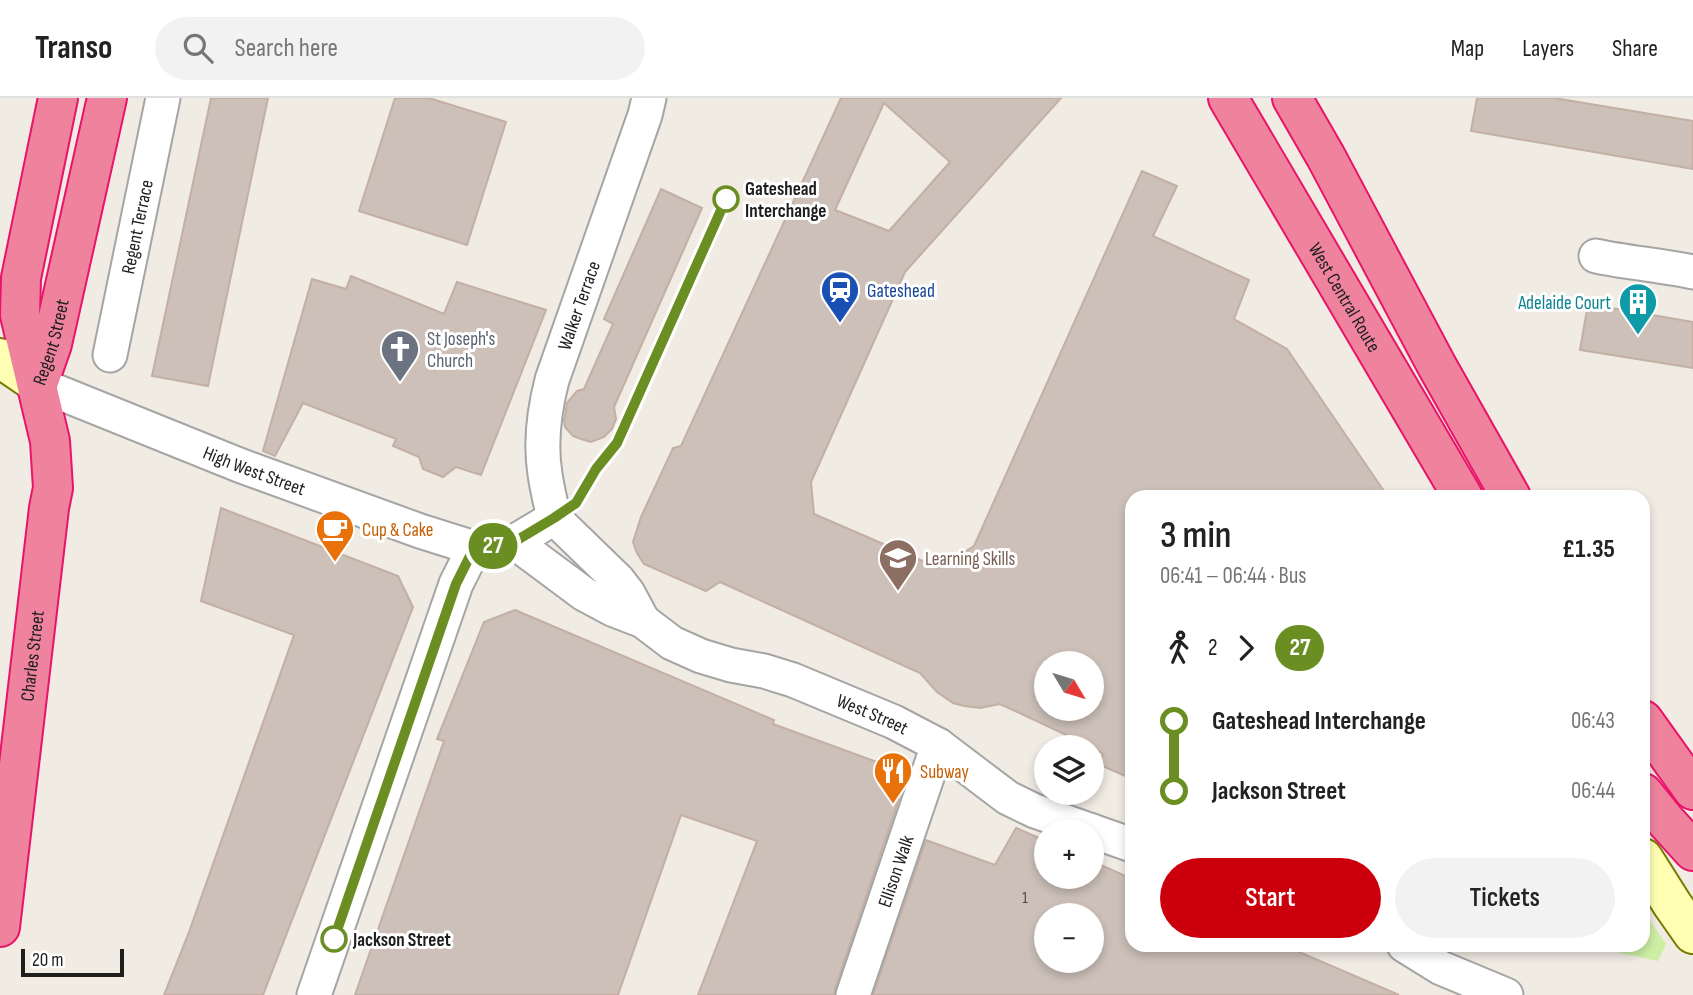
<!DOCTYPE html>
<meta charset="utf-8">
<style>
:root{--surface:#fff;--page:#f2f2f2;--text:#222;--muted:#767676;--line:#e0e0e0;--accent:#cc000d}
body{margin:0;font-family:"Sofia Sans Condensed",sans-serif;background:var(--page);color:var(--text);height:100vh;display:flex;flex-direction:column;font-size:26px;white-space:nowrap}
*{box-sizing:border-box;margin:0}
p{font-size:23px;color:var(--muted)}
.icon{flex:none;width:38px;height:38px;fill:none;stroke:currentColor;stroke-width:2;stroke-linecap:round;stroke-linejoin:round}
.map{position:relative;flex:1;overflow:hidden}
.panel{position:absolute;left:1125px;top:392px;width:525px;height:462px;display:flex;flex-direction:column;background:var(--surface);border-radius:21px;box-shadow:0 4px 10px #0003}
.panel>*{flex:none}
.badge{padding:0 14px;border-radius:23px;font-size:24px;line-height:46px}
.needle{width:46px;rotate:128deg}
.controls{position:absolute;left:1034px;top:553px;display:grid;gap:14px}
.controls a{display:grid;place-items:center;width:70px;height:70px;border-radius:50%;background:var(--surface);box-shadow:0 4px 10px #0003;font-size:35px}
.scale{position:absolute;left:21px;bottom:18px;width:103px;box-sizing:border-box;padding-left:7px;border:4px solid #1e1e1e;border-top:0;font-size:19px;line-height:24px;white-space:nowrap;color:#1e1e1e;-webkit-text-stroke:5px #fff;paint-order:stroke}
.map>.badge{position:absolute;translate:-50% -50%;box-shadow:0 0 0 4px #fff}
.legs{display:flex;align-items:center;gap:10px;height:77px;padding:0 35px;font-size:23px}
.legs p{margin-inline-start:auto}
.head{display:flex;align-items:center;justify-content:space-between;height:119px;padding:0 35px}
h1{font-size:38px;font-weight:600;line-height:52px}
.action{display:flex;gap:14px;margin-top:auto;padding:14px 35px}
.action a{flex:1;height:80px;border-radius:42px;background:var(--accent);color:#fff;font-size:28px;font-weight:600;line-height:80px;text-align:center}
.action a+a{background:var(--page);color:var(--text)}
ul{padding:0 35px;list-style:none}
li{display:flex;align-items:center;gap:24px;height:70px;font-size:26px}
li i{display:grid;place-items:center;width:10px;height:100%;margin:0 9px;background:currentColor}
li i::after{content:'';width:18px;height:18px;margin:-9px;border:5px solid;border-radius:50%;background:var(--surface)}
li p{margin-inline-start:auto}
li:first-child i{background:linear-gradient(#0000 50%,currentColor 0)}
li:last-child i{background:linear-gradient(currentColor 50%,#0000 0)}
header{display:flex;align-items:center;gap:42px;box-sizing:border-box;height:98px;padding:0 35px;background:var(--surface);border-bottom:2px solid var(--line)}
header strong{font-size:33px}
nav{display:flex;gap:38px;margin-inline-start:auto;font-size:24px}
.search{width:490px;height:63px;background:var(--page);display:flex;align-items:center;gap:18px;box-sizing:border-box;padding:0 24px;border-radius:38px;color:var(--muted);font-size:26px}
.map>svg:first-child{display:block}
.grass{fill:#cdefa4}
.building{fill:#ccc0b8;stroke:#c3afa4;stroke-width:2;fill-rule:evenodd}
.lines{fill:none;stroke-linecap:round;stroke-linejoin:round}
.street-casing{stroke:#a5a5a5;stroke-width:37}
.secondary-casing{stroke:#747a00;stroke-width:42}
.highway-casing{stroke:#ea136a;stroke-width:42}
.street{stroke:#fff;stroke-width:33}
.secondary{stroke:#fffeb2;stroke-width:38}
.highway{stroke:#ef839e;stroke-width:38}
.line-1-casing{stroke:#fff;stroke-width:16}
.line-1{stroke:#6b8e23;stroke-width:10}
.stop-1-dot{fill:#fff;stroke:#6b8e23;stroke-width:3.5}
.labels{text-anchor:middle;stroke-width:6;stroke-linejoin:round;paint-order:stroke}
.number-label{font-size:16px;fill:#4a4644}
.stop-label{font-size:19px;font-weight:bold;fill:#1e1e1e;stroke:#fff;text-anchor:start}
.street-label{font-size:19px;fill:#1e1e1e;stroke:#fff}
.transit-label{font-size:19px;fill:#164399;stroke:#fff;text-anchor:start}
.culture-label{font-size:19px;fill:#0d838f;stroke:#fff;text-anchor:end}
.worship-label{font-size:19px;fill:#5b616d;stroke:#fff;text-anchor:start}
.food-label{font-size:19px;fill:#c56008;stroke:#fff;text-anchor:start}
.education-label{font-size:19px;fill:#785e54;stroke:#fff;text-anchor:start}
</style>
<header>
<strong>Transo</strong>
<div class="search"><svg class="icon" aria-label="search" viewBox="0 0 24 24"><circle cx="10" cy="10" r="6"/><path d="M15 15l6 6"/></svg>Search here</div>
<nav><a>Map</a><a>Layers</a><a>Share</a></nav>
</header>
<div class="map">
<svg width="1693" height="897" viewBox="0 0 1693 897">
<rect width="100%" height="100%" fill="#f0ebe3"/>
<path class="grass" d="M1643,812l23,34 -8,17 -76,-16h61z"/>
<path class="building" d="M211,0h57l-60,288 -56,-10z
M395,0h34l77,24 -39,123 -108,-34z
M841,0h220l-156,174 -94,210 3,32 125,54 35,-22 168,-375 35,15 -24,50 96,44 -15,39 53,30 101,148h-256v282l-34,-15 5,-10 -11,-7 -92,-43 -20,4 -16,-2 -11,-3 -16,-11 -17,-19 -200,-91 -14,9 -62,-27 -7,-11 -4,-11 8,-25 32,-69 8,-2zM884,5l66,59 -61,69 -54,-21zM1046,565h46v46h-46z
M1477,0h77l139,23v48l-222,-38z
M661,91l41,19 -88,199 2,12 -4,10 -8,8 -13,5 -10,-3 -8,-3 -8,-9 -1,-6 3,-18 10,-12 7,-2 29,-65 -9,-5z
M351,178l93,38 13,-32 89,28 -65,165 -25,-8 -13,10 -20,-8 -4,-12 -26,-11 3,-7 -93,-36 -28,53 -12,-5 49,-172 34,10z
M1588,206l105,18v46l-113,-18z
M221,410l177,68 15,31 -150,388h-99l25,-63 105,-297 -93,-34z
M515,512l259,110 -1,4 107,39 -5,17 27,10 -67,199 -1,6h-136l59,-154 -76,-26 -63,180h-263l89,-254 -7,-2 47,-117z
M1016,730l30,13v36h46v-16l40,18v66h151l116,50h-526l53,-155 69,25zM1046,817h46v46h-46z"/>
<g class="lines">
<g class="street-casing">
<g id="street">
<path d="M1596,158c32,7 65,9 97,16"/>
<path id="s1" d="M110,257l53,-257"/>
<path id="s2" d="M38,286l201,81 181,66 54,17 40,-6 40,-24"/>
<path id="s3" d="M554,420c-3,-14 -7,-29 -9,-44 -5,-31 -1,-63 7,-94l93,-265 4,-17"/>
<path d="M554,420l64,62 10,13 15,28"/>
<path id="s4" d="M514,444l70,52 28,15 31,12 29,22 29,13 30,9 33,6 29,9 101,42 44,23 70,53 27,13 57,20"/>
<path d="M1092,733l40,14"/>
<path d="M1404,847l37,23 65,27"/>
<path d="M314,897l142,-411 18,-36"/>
<path id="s5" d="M853,897l85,-250"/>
</g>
</g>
<g class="secondary-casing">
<path id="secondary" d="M0,260l38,26
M1643,760l29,46 21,30"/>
</g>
<g class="highway-casing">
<g id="highway">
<path id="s6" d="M1228,0l235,399"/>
<path d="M1292,0l34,59 111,209 74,131"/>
<path id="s7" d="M38,286l14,-40 55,-246"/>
<path d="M1643,622l50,70"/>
<path d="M1643,695l21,26 29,32"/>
<path id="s8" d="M0,829l49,-419 4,-20 -3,-47 -30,-126 1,-37 37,-180"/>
</g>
</g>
<use href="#street" class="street"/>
<use href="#secondary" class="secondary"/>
<use href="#highway" class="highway"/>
</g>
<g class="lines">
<g class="line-1-casing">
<path id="line-1" d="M334,841l122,-355 18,-36 40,-6 40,-24 22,-15 20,-34 21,-26 109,-244"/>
</g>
<use href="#line-1" class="line-1"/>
</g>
<defs>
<g id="station-pin" transform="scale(2.0125)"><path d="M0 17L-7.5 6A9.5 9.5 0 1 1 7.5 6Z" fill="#1a4fb4" stroke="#fff"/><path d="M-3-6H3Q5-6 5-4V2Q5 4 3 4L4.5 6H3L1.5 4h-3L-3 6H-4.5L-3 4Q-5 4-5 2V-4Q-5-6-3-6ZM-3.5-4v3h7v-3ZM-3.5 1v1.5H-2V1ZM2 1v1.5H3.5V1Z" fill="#fff"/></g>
<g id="building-pin" transform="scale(2.0125)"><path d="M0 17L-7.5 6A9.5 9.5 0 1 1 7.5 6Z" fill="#0f9aa8" stroke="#fff"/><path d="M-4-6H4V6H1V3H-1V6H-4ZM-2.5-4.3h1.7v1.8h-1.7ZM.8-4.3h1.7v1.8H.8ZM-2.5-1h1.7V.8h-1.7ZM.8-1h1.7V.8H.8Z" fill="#fff"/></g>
<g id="church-pin" transform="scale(2.0125)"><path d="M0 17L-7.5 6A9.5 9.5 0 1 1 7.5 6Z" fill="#6b7280" stroke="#fff"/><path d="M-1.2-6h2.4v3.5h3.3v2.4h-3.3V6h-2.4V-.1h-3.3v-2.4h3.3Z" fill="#fff"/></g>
<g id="cafe-pin" transform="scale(2.0125)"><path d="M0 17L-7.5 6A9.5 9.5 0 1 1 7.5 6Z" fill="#e8710a" stroke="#fff"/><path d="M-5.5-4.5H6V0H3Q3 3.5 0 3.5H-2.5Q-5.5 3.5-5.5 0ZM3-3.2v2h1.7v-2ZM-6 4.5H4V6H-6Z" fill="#fff"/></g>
<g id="university-pin" transform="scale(2.0125)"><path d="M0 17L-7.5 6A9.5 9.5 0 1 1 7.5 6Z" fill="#8d6e63" stroke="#fff"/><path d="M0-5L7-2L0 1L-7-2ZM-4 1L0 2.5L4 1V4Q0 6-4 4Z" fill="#fff"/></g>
<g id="restaurant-pin" transform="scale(2.0125)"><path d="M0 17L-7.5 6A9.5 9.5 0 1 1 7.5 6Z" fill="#e8710a" stroke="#fff"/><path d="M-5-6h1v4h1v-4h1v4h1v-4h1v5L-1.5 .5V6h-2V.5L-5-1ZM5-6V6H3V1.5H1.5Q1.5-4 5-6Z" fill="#fff"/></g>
</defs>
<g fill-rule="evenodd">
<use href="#station-pin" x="840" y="192"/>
<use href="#building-pin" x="1638" y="204"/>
<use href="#church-pin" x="400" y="251"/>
<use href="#cafe-pin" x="335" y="431"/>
<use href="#university-pin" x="898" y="460"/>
<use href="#restaurant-pin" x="893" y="673"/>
</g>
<g class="stop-1-dot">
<circle cx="726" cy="101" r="12"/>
<circle cx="334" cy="841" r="12"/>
</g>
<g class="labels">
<g class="number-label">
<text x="1025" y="805">1</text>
</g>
<g class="stop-label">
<text x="745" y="97">Gateshead<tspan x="745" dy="22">Interchange</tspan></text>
<text x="353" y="848">Jackson Street</text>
</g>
<g class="street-label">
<text dy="7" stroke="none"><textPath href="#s1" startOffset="131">Regent Terrace</textPath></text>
<text dy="7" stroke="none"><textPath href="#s6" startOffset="231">West Central Route</textPath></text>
<text dy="7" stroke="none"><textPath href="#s3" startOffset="219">Walker Terrace</textPath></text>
<text dy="7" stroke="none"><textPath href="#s7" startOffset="44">Regent Street</textPath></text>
<text dy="7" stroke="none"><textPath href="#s2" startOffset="233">High West Street</textPath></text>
<text dy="7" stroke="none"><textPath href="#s8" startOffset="273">Charles Street</textPath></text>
<text dy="7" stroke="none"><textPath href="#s4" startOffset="402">West Street</textPath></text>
<text dy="7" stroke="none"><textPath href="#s5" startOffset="131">Ellison Walk</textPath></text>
</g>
<g class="transit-label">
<text x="867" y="199">Gateshead</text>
</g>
<g class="culture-label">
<text x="1611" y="211">Adelaide Court</text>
</g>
<g class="worship-label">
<text x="427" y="247">St Joseph's<tspan x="427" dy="22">Church</tspan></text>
</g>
<g class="food-label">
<text x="362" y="438">Cup &amp; Cake</text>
<text x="920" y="680">Subway</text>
</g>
<g class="education-label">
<text x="925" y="467">Learning Skills</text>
</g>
</g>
</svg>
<div class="controls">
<a><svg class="needle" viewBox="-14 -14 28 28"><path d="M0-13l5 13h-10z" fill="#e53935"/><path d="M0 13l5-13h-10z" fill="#767676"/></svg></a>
<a><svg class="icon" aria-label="layers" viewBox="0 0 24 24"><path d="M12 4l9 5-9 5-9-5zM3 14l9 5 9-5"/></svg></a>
<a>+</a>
<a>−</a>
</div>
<div class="scale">20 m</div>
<b class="badge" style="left:493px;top:448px;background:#6b8e23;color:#fff">27</b>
<section class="panel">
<div class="head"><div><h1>3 min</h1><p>06:41 – 06:44 · Bus</p></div><b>£1.35</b></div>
<div class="legs"><svg class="icon" aria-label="walk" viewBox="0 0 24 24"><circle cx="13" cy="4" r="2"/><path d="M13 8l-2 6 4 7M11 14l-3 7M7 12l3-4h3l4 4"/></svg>2<svg class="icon" aria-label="forward" viewBox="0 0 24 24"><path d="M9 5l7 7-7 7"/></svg><b class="badge" style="background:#6b8e23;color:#fff">27</b></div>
<ul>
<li><i style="color:#6b8e23"></i><b>Gateshead Interchange</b><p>06:43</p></li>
<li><i style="color:#6b8e23"></i><b>Jackson Street</b><p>06:44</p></li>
</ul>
<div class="action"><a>Start</a><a>Tickets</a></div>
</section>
</div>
